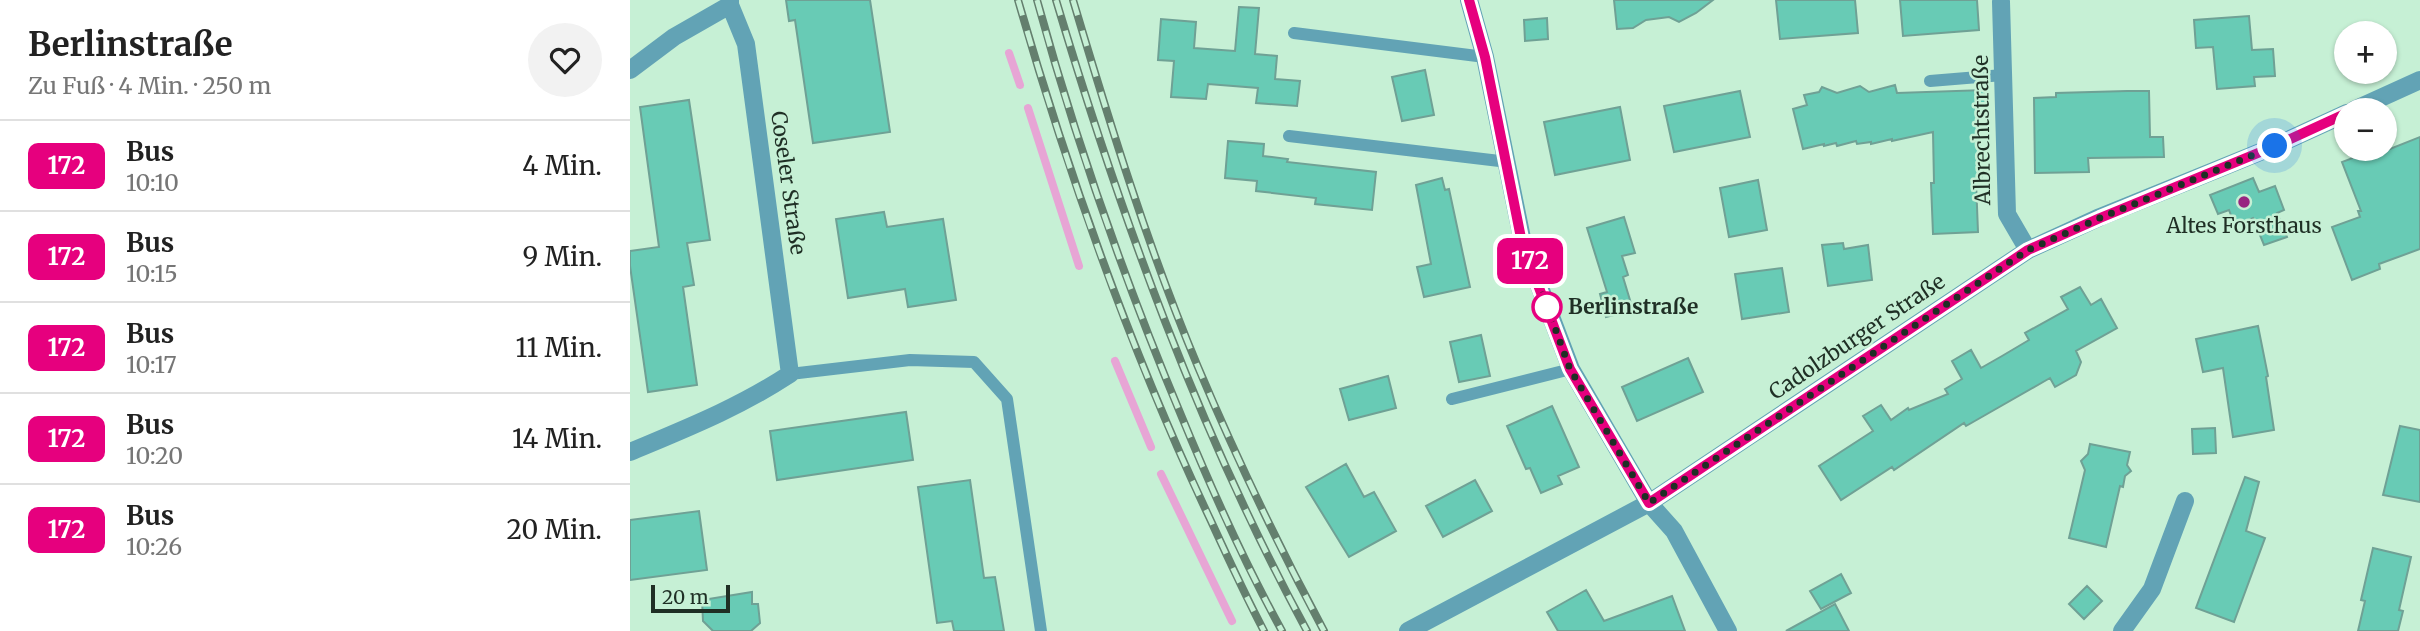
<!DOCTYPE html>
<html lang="de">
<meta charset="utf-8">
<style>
:root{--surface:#fff;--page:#f2f2f2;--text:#222;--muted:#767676;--line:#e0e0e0}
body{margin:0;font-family:Merriweather,serif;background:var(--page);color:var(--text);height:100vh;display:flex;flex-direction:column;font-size:26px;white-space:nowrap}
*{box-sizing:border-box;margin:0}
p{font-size:23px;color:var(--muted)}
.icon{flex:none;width:38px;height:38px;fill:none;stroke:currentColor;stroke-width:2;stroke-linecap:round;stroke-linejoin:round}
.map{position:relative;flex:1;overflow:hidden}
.drawer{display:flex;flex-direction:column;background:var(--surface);width:630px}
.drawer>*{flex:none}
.badge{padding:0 14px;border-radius:10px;font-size:24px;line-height:46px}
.controls{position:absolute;left:1704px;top:21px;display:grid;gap:14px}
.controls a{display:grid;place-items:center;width:63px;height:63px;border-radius:50%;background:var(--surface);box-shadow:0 2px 5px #0004;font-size:35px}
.scale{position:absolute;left:21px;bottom:18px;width:79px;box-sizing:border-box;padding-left:7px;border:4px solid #1f2f25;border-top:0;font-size:19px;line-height:24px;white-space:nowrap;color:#1f2f25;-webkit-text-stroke:5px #c6f0d5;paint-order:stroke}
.you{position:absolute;width:35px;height:35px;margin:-18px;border:5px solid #fff;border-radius:50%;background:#1a73e8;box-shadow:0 0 0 10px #1a73e833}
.map>.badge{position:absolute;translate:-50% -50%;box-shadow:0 0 0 4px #fff}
.round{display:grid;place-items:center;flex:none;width:74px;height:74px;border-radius:37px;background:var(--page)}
.headline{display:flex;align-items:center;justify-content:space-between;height:119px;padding:0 28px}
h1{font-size:33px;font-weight:700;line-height:52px}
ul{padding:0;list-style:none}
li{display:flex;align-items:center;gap:21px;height:91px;padding:0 28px;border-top:2px solid var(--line)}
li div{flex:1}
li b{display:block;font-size:26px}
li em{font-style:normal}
li .badge{min-width:77px;font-weight:700;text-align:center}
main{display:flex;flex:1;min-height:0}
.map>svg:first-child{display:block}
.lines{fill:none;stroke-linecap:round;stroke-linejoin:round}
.stream{stroke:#e7a5d5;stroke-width:8}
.building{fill:#68cbb5;stroke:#6fa195;stroke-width:2}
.lane{stroke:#62a3b5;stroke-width:12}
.street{stroke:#62a3b5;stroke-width:18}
.rail-casing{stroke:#647f6e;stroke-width:8}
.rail{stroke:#c6f0d5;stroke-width:5;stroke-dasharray:16;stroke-linecap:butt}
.line-casing{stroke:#fff;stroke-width:16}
.line{stroke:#e6007e;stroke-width:10}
.walk{stroke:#1f2f25;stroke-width:7;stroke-dasharray:0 12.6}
.poi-dot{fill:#982581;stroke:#c6f0d5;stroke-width:2.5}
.stop-dot{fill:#fff;stroke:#e6007e;stroke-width:3.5}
.labels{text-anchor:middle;stroke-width:5;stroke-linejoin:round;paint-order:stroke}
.street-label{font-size:21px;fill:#1f2f25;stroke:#c6f0d5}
.poi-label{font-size:21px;fill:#1f2f25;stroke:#c6f0d5}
.stop-label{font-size:21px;font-weight:bold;fill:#1f2f25;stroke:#c6f0d5;text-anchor:start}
</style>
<main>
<section class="drawer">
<div class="headline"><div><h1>Berlinstraße</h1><p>Zu Fuß · 4 Min. · 250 m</p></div><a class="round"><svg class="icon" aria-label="heart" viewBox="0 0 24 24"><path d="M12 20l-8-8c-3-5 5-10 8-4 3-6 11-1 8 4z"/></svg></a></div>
<ul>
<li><span class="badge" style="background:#e6007e;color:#fff">172</span><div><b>Bus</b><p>10:10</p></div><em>4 Min.</em></li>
<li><span class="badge" style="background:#e6007e;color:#fff">172</span><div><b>Bus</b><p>10:15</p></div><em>9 Min.</em></li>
<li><span class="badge" style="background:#e6007e;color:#fff">172</span><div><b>Bus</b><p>10:17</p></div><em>11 Min.</em></li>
<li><span class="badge" style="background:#e6007e;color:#fff">172</span><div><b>Bus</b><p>10:20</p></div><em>14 Min.</em></li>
<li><span class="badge" style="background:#e6007e;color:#fff">172</span><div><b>Bus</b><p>10:26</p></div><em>20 Min.</em></li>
</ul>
</section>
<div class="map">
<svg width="1790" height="631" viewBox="0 0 1790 631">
<rect width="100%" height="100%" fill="#c6f0d5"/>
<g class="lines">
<path class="stream" d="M379,53l11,32
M398,108l51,158
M485,361l36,86
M531,474l71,147"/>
</g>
<path class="building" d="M156,0h84l20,132 -77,11 -18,-123 -6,1z
M984,0h99l-17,13 -17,9 -10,-5 -23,3 -13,8 -16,1z
M1146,0h79l3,33 -78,6z
M1270,0h77l2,30 -76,6z
M609,7l20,1 -4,46 22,2 -2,23 25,2 -3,25 -41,-3 2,-15 -50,-4 -2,15 -35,-2 3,-36 -16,-1 3,-41 35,3 -2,26 41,3z
M1619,16l3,34 21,-1 2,27 -21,1 1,9 -38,3 -4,-42 -17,1 -2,-28z
M917,18l1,21 -23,2 -1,-21z
M795,70l9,45 -32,6 -10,-44z
M1265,85l2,8 88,-3 1,24 -7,1 3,66h-6l2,51 -45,2 -2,-51h3l-1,-51 -41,9v-2l-21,5v-2l-14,2 -1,-3 -19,5 -1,-3 -12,3v-2l-21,5 -10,-40 14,-4 -3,-10 15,-3 3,-5 15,6 23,-7 9,6z
M1110,91l10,46 -76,15 -10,-46z
M1497,91h22l1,46h13l1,20 -76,1 1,14 -54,1 -1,-75 22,-1v-4z
M59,100l21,140 -23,3 7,42 -11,2 14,98 -49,7 -18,-126v-15l29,-4 -19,-140z
M990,107l10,53 -75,15 -11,-53z
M1790,137v112l-41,15 1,5 -28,11 -20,-53 28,-10 -2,-6h3l-19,-49 24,-9 -1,-4h25z
M598,141l36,3 -1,12 25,3 -1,3 89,10 -4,38 -57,-6 1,-6 -60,-7 1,-10 -32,-3z
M812,178l3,12 4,-1 21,98 -46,10 -7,-30 14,-3 -15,-79z
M1623,178l6,14 16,-6 9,24 -7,3 10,24 -23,8 -11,-27 -18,8 -6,-16 -11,4 -8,-19z
M1128,180l9,50 -38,7 -9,-49z
M254,212l3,15 56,-8 13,81 -48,7 -3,-18 -57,9 -12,-79z
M994,217l11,36 -13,3 6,19 -5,2 10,33 -27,7 -6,-23 7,-2 -20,-64z
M1213,243l1,6 24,-4 4,35 -44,6 -6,-41z
M1152,268l7,44 -47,7 -7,-45z
M1450,287l11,18 10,-6 16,29 -41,23 5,11 -5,13 -21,12 -5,-9 -84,48 -2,-3 -70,47 -2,-3 -51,33 -22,-34 54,-35 -10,-15 18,-11 10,15 17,-12 1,2 39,-16 -3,-5 17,-10 -10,-18 19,-11 10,18 21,-12 27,-16 -4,-7 43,-24 -7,-12z
M1628,326l10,50 -2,1 8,53 -41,7 -10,-69 -20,4 -7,-33z
M851,335l9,41 -31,6 -9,-40z
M1058,358l15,34 -66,29 -15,-34z
M758,376l8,32 -47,12 -9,-31z
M922,406l27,61 -21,9 4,8 -21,9 -11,-25 -4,1 -19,-43z
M276,412l7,48 -136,20 -7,-49z
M1770,426l20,4v72l-37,-7z
M1585,428l1,25 -23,1 -1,-25z
M1460,444l40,8 -3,13 4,6 -6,5 -2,11 -3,-1 -14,61 -37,-9 16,-68 -4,-9 7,-7z
M716,464l18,33 10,-5 22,39 -47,26 -43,-70z
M1615,477l14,5 -13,49 19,7 -31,84 -38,-14z
M340,480l14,98 11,-1 9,54h-50l-2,-10 -15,2 -19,-136z
M845,480l17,31 -49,26 -17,-31z
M69,511l8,59 -77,10v-60z
M1743,548l38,9 -12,53 4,1 -5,20h-40l7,-30 -4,-1z
M1211,574l10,19 -30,16 -11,-18z
M1457,586l15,15 -18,18 -15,-15z
M956,590l18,31 68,-25 13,35h-127l-11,-19z
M122,592v12h6l2,19 -9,8h-38l-10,-10 -1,-21z
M1205,604l14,27h-63z"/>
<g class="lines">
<path class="lane" d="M664,33l191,24
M1300,81l73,-6
M659,136l219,26
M160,374l120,-14 64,2 33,37 34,232
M822,399l119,-30"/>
<path class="street" d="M839,0l16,57 38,186 48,126 78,134 25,28 54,100
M1371,2l6,212 21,36
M0,70l44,-33 56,-32
M1724,110l66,-30
M0,452c57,-24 108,-44 160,-78l-44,-330 -16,-39v-5
M778,631l241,-128 379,-253 72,-33 175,-71 72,-33
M1492,631l30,-42 33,-88"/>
<g class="rail-casing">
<path id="rail" d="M388,0c52,180 113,352 193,521 17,37 34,74 53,110
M407,0c39,142 87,279 144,415 30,73 63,147 101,216
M426,0c65,217 143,432 251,631
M443,0c37,124 75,248 125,367 38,90 80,178 126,264"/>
</g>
<use href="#rail" class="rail"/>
</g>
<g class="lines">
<g class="line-casing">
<path id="line" d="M839,0l16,57 37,186 48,126 79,134 379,-253 72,-32 175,-72 72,-33"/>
</g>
<use href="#line" class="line"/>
<path class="walk" d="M917,307l-4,-12 27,74 79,134 379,-253 72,-32 175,-72"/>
</g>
<circle class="poi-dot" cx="1614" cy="202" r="7"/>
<circle class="stop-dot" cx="917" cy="307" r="14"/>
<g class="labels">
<g class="street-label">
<text transform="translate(1352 130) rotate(-91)" y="7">Albrechtstraße</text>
<text transform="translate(158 183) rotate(82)" y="7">Coseler Straße</text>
<text transform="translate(1227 337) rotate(-34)" y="7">Cadolzburger Straße</text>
</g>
<g class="poi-label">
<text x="1614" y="233">Altes Forsthaus</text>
</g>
<g class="stop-label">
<text x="938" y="314">Berlinstraße</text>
</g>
</g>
</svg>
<div class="controls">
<a>+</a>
<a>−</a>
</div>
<div class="scale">20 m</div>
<div class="you" style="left:1645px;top:146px"></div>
<b class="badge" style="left:900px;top:261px;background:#e6007e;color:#fff">172</b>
</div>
</main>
